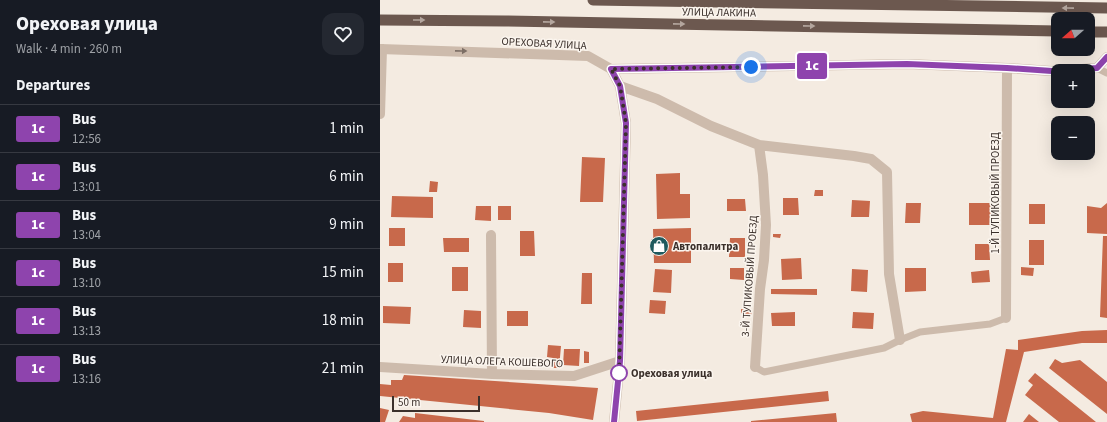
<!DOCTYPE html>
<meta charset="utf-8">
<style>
:root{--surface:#171b24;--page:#242831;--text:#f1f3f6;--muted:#9ea1a6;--line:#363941}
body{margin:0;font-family:"Source Sans 3",sans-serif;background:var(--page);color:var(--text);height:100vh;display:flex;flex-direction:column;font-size:15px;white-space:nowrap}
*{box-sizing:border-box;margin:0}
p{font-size:13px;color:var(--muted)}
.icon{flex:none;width:22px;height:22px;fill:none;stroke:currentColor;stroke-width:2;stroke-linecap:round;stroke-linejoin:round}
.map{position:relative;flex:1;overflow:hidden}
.drawer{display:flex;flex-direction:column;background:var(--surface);width:380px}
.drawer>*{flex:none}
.badge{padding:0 8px;border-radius:3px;font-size:14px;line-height:26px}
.needle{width:26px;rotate:249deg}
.controls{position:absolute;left:671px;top:12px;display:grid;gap:8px}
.controls a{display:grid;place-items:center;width:44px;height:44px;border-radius:8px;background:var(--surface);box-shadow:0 4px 16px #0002;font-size:20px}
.scale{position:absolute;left:12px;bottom:10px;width:88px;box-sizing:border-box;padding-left:4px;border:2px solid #3b302b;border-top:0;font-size:11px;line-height:14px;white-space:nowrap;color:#3b302b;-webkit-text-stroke:3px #fbf5ee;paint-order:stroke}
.you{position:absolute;width:20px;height:20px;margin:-10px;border:3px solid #fff;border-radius:50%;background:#1a73e8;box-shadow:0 0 0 6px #1a73e833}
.map>.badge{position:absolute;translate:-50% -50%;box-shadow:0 0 0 2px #fff}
h2{padding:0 16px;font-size:15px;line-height:36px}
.round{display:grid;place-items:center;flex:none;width:42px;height:42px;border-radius:12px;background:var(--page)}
.headline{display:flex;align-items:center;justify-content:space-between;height:68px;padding:0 16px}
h1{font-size:19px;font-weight:800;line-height:30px}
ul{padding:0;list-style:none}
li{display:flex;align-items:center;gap:12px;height:48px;padding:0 16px;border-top:1px solid var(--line)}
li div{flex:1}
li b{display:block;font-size:15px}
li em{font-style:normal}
li .badge{min-width:44px;font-weight:700;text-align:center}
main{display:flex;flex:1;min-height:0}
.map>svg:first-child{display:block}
.building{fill:#c8694b}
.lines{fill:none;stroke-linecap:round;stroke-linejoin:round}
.service{stroke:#cdbbac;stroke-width:7}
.minor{stroke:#cdbbac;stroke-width:10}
.trunk{stroke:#6c584f;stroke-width:11}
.oneway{fill:#b4a69e}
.oneway2{fill:#7d6f65}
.line-casing{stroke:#fff;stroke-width:9}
.line{stroke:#8e44ad;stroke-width:6}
.walk{stroke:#3b302b;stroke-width:4;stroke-dasharray:0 7.2}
.stop-dot{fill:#fff;stroke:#8e44ad;stroke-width:2}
.labels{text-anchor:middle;stroke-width:3;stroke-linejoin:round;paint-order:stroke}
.street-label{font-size:11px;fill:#3b302b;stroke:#fbf5ee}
.poi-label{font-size:11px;font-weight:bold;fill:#3b302b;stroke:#fbf5ee;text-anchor:start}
.stop-label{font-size:11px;font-weight:bold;fill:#3b302b;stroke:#fbf5ee;text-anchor:start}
</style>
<main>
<section class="drawer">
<div class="headline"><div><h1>Ореховая улица</h1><p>Walk · 4 min · 260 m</p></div><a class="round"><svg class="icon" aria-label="heart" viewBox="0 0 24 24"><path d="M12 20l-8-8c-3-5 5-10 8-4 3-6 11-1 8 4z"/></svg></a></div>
<h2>Departures</h2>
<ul>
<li><span class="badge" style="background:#8e44ad;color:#fff">1с</span><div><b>Bus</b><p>12:56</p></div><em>1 min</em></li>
<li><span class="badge" style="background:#8e44ad;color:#fff">1с</span><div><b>Bus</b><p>13:01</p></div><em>6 min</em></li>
<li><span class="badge" style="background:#8e44ad;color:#fff">1с</span><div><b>Bus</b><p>13:04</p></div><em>9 min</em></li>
<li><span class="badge" style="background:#8e44ad;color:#fff">1с</span><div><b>Bus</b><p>13:10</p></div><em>15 min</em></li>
<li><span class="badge" style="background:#8e44ad;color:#fff">1с</span><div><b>Bus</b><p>13:13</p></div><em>18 min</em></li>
<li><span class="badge" style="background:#8e44ad;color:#fff">1с</span><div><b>Bus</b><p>13:16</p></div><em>21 min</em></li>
</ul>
</section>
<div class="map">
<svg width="727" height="422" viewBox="0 0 727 422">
<rect width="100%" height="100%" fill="#f4ebe1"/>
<path class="building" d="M202,157l23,1 -2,44h-23z
M300,173v21h10v24l-33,1 -1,-45z
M50,181l8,1 -1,10h-8z
M435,190h8v6h-9z
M12,196l41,1v21l-42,-1z
M403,198h15l1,17h-16z
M347,199h18l1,12h-19z
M472,200l18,1 -1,16h-18z
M526,203h15l-1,20h-15z
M589,203h23v22h-23z
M727,203v31l-20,-1v-27l14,2z
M649,204h16v20h-16z
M96,206h15v15l-16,-1z
M118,206h13v14h-13z
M9,228h16v18h-16z
M311,228v35h-37l-1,-34z
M140,231h14l1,25h-15z
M393,234h8l-1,4 -7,-1z
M723,236h4v82l-7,-1z
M63,238h26v14h-25z
M350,238h15v19h-16z
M649,240h15v25h-15z
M595,244h14l1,16h-15z
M421,258l1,21 -20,1 -1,-21z
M8,263h15v19h-15z
M72,267h16v24h-16z
M641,267l13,1 -1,8 -12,-1z
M350,268h14v12l-14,-1z
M525,268h21v23l-21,1z
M275,269l17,1 -1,23 -18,-1z
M472,269l16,1 -1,22 -16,-1z
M609,270l1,12 -18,1 -1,-11z
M202,273h10v31h-11z
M391,289h46v6l-46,-1z
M270,300l16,1 -1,13 -16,-1z
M3,306l28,1 -1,17 -27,-1z
M361,309l11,2 -1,4 -10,-2z
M84,310l17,1v17l-18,-1z
M127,311h21v15h-21z
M415,312v14h-23l-1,-13z
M473,312l21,1 -1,16 -21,-1z
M727,330v13h-25l-58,9 -18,70h-94l-2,-8 13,-3 70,7 13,-69 12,1v-10l64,-9z
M168,345l13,1 -2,22h-6v-10l-6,-1z
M184,349h16l-1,17 -16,-1z
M204,351l5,1v11h-5z
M675,359l7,4 18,-3 27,22v32l-58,-46z
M655,373l61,49h-37l-34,-27 8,-10 -5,-4z
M24,375l194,13 -5,32 -44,-7 -169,-17v-12l11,1v-5h11z
M448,391l1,10 -192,20 -1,-10z
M0,408l9,2 -4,12h-5z
M35,413l69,8v1h-85l4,-6 12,2z
M456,413l1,9h-86v-1z
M649,414l10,8h-16z"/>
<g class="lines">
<path class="service" d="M717,68l10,5
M375,367l9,5 120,-24 16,-8 20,-8 70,-8 16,-6"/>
<path class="minor" d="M0,49l208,7 23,13 9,17 6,37 -6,238 -6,61
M231,69l296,-5 100,4 44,3 46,-3 10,-11
M240,86l37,13 54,27 48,19 4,30 3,50 -2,35 -4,29 -5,78
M0,114l2,-65
M379,145l95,11 17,3 16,13 2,102 11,66
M111,235l1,139
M626,318l1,-250
M0,367l112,7 82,2 46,-15"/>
<path class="trunk" d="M213,0l514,8
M0,20l125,1 553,10
M708,32h19"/>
</g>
<defs><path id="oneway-solid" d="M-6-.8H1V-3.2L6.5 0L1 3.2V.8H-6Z"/></defs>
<g class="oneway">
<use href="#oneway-solid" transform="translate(688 8) rotate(-179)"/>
<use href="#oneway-solid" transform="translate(39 20)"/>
<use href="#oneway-solid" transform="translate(169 22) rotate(1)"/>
<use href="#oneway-solid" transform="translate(299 24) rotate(1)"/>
<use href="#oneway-solid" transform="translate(429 26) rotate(1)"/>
</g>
<use class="oneway2" href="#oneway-solid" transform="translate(81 51) rotate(1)"/>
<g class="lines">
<g class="line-casing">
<path id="line" d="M234,422l6,-61 6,-238 -6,-37 -9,-17 296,-5 100,4 45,3 45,-3 10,-11"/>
</g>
<use href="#line" class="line"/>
<path class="walk" d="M239,373v3l7,-253 -6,-37 -9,-17 140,-2"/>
</g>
<defs>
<g id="shop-disc" transform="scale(1)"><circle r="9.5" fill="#1f5a5e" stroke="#fbf5ee"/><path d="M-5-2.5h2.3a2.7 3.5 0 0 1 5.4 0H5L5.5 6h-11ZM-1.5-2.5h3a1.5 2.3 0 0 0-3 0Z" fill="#fff"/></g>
</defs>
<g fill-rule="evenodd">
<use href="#shop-disc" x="279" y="246"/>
</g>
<circle class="stop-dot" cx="239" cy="373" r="8"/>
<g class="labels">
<g class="street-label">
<text transform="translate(339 12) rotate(1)" y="4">УЛИЦА ЛАКИНА</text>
<text transform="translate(164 43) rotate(3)" y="4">ОРЕХОВАЯ УЛИЦА</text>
<text transform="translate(615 193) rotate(-90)" y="4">1-Й ТУПИКОВЫЙ ПРОЕЗД</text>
<text transform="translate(369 276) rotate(-86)" y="4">3-Й ТУПИКОВЫЙ ПРОЕЗД</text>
<text transform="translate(122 361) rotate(2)" y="4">УЛИЦА ОЛЕГА КОШЕВОГО</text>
</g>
<g class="poi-label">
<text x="293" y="250">Автопалитра</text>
</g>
<g class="stop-label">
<text x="251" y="377">Ореховая улица</text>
</g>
</g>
</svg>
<div class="controls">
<a><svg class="needle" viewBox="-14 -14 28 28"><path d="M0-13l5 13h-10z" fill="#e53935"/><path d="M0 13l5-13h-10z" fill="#9ea1a6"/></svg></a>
<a>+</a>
<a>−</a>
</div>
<div class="scale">50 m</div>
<div class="you" style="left:371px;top:67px"></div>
<b class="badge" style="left:432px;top:66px;background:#8e44ad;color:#fff">1с</b>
</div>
</main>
